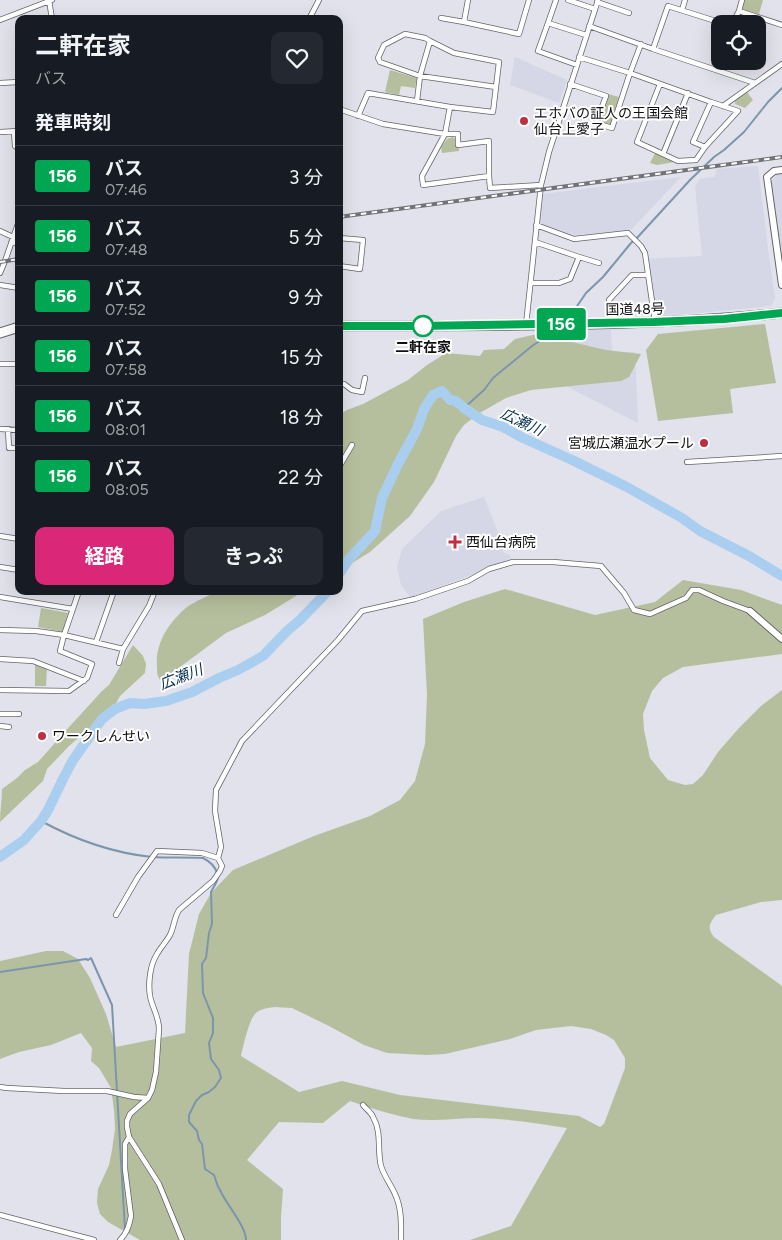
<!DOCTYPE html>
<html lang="ja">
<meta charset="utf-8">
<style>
:root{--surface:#171b24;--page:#242831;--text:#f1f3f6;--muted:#9ea1a6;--line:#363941;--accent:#db2777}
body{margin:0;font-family:Figtree,"Noto Sans JP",sans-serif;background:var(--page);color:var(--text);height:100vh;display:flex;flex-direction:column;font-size:19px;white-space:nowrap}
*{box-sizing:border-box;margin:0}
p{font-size:16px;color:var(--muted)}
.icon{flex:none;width:28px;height:28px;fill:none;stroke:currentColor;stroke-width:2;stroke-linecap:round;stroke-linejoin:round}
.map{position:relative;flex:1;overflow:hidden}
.panel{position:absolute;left:15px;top:15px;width:328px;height:580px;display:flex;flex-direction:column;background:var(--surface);border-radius:10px;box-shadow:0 5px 20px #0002}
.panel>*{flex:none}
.badge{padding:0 10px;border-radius:4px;font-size:18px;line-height:32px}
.buttons{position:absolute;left:711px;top:15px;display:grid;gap:10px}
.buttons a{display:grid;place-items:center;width:55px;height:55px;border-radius:10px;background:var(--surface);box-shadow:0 5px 20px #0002;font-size:25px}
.map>.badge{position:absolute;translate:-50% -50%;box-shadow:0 0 0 2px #fff}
h2{padding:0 20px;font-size:19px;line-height:45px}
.round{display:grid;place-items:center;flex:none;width:52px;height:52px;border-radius:10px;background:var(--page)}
.head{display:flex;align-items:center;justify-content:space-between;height:85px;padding:0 20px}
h1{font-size:24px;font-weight:700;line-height:38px}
.action{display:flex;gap:10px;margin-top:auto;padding:10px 20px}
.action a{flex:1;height:58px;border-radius:10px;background:var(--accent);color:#fff;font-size:20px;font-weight:700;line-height:58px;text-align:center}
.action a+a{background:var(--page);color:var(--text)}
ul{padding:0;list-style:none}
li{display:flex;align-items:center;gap:15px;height:60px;padding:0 20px;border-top:1px solid var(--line)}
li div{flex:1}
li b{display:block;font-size:19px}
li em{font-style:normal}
li .badge{min-width:55px;font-weight:700;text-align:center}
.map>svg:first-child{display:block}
.built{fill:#d5d6e6}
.green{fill:#b6bf9d;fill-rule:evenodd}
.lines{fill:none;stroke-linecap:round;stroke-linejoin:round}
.stream{stroke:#7c95ad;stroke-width:2}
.river{stroke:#aaceef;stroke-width:10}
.street-casing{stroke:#63636a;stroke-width:6}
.secondary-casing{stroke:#63636a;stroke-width:8}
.highway-casing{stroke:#63636a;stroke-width:11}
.street{stroke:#fff;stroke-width:4.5}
.secondary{stroke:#fff;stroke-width:6}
.highway{stroke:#fff;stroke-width:9}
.rail-casing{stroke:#727378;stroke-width:4}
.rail{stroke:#fff;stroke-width:2;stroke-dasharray:5.5;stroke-linecap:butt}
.line-casing{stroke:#fff;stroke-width:11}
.line{stroke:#00a651;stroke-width:8}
.poi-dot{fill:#bf2e42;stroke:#fff;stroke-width:2}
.stop-dot{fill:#fff;stroke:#00a651;stroke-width:2.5}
.labels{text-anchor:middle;stroke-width:4;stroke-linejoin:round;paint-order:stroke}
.poi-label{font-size:14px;fill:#101013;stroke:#fff;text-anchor:start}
.street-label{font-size:14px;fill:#101013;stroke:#fff}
.stop-label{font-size:14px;font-weight:bold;fill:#101013;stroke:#fff}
.water-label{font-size:15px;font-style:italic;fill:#04304f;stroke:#fff}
</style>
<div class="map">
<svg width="782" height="1240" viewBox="0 0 782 1240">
<rect width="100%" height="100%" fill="#e1e2eb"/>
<path class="built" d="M515,57l52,23 -8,23 -49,-18z
M758,166l10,83 7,49 -4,8 -116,11 -8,-58 55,-3 -7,-70 5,-7 14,-2 3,-8z
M777,174h5v83l-12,-73z
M681,177l-50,53 -57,5 -34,-11 2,-30z
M565,329l46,1 1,22h23l3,71 -76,-39 4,-21z
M484,497l15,38 5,18 6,2v5l-99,38 -10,-13 -4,-18 5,-18 39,-38z"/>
<path class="green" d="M743,0h20l-4,14 -15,-4 -3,-4z
M390,70l27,8 -2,10 -14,-2 -2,9 -14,-3z
M747,92l6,8 -8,8 -10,-4v-4z
M608,94l11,3 -9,29 -11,-3z
M453,137l2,2v7l4,2v3l-17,2 -1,-6 6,-8z
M655,153l20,9 -18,3 -7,-2z
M765,324l11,59 -46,6 3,24 -75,8 -12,-71 12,-16z
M537,334l69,16 35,4 -12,23 -8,4 -90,9 -25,8 -28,16 -14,11 -8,11 -22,46 -24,34 -40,36 -31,19v-156l8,-5 16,-6 45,-24 19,-15 19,-12 34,3 4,-6 20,-1 11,-10z
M683,580l58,10 41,15v49l-99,13 -20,11 -11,13 -9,23 1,16 6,28 18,22 17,5 8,-1 10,-9 15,-23 21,-24 22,-22 21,-16v210l-21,2 -45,13c-7,9 -9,13 -2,22l68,49v254h-312l41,-14 56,-98c-30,-5 -58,-9 -88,-10 -22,0 -44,4 -66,1 -21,-4 -42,-11 -63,-18l-27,22 -44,-1 -32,38 36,29 -2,28v23h-141l-32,-18 -8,-8 -3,-11 1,-14 11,-24 3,-15 3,-21 -1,-19 -3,-22 -12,-20 -8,-7 1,-13 -11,-15 -30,12 -32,7 -19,7v-98l46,-10h17l15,8 12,19 16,36 10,33 69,-14 4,-79 10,-40 12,-21 22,-23 81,-34 56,-20 30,-16 15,-19 10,-37 2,-49 -4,-76 41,-17 41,-13 90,26 60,-13zM274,1007l18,1 37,18 35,19 23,8 39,2 19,-1 65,-15 26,-9 35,-4 20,3 15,6 8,5 11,18v10l-21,56 -4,3 -21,-11 -179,-21 -58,-14 -43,11 -58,-36c2,-9 8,-36 14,-42 4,-5 13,-6 19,-7z
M218,591h86l-39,24 -39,18 -65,48c-4,-5 -4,-8 -4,-14 -2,-24 12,-45 30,-60 9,-6 21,-11 31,-16z
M41,608l27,5 -5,19 -25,-5z
M133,645l10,11 3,8 -1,9 -25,23 -6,11 -45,39 -22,23 -4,12 -43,41c0,-12 2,-22 2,-33l15,-11 8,-8 13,-8 32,-36 32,-35 7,-6z
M35,664l12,4 -1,18h-11z"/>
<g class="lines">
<path class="stream" d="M571,315l15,-22 17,-16 28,-34 5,-4 54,-59 24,-23 10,-7 20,-18 24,-30 14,-14
M464,408l20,-18 9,-12 39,-32 12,-8 17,-8
M41,821c35,19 72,32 111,36 17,1 34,0 51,1 6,3 12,8 14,15
M218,878l-2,5 -5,9 1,32 -3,9 -3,25 -4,6 1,29 10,25v15l-4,10 2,16 8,11 2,8 -6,9 -6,5 -7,3 -6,6 -7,14v7l8,9 2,9 3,4 3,25 9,6c2,5 3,11 6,15 6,14 26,36 26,50
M0,972l86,-13 2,1 3,-2 21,47 13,225"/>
<path class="river" d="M339,574l11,-16 25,-27 7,-33 16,-34 19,-35 7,-20 9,-14 9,-4 8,9 6,1 8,7 18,12 21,7 20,11 49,22 53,26 57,32 18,13 49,25 33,20
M0,857l24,-17 17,-19 7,-11 15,-31 10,-19 29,-41 13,-10 15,-6 14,1 22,-3 26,-9 27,-14 19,-8 25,-14 24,-25 13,-11 28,-29"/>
<g class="street-casing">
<path id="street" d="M49,0l3,19
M556,0l-8,23 38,12
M568,0l27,9
M597,2l32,11
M682,10l3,-10
M739,11l43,14
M441,18l23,4 55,12 10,-34
M309,19l10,-19
M0,20l52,-20
M464,22l4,-22
M548,23l-10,28 39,14
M732,24l7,-13 3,-11
M589,26l64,23 15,-43 57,18
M641,44l-11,29 81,29 -18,40 12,5 -9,13 -18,1 -41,-19 23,-58
M653,49l102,34
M0,83l19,-1
M570,84l36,12 -10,27 16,5 18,-55 -51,-16
M417,101l3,-25 10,-35 24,12 45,9 -3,25 -76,-11 -40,-14 -2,-4 6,-13 21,-11 20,4 5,3
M723,106l59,-42
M450,107l-5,27 -23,42 1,9 66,-9 1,12 51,-3
M339,109l44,15 62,10h13v11l31,-4v35
M358,116l10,-23 82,14 43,5 3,-25
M0,132l19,-1
M14,132l1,14 4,3
M705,147l33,-36 -27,-9
M663,154l25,-61
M536,225l38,14 54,-6 13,13 4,7 10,69
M0,231l13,6
M339,238l24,2 -3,29 -21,-3
M11,243l8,-1
M579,257l20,6
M0,273l5,-12 14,-40
M531,283h28l11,-4 9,-22 -44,-15
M0,285l19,3
M609,323v-23l23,-25h16
M526,325l15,-140 8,-33 49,-152
M0,364h19
M339,384h5l8,6 10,2 3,-14
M0,429l19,1
M8,429l1,19h10
M687,462l95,-6
M339,467l13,-22
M0,536l19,3
M0,567l19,3
M0,597l73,12
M0,630l36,1 28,4 59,14 26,-43 6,-15
M96,642l18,-51
M0,659l33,2 51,20
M119,663l4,-14
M0,690l69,1 18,-13 5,-14 -32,-13 4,-16 15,-44
M0,714h19
M0,726l9,1
M116,915l22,-38 19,-26 45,2 16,5
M0,1087l7,1 57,3h43l27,6 14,1
M363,1105c3,4 8,7 10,12 9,15 4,33 8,49 3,10 10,19 14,28 7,15 6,30 6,46
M0,1215l94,25
M120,1240c7,-7 9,-14 11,-24l-6,-47v-25l4,-7
M182,1240l-23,-56 -5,-8 -25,-39 -2,-10v-6l3,-7 18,-16 4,-8 4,-18 3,-43c0,-12 -7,-22 -9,-33 -2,-13 0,-31 7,-42 4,-7 9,-12 13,-19 4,-8 4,-17 9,-25l34,-29 7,-10 2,-5 -4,-8 3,-11 -6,-36 1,-21 26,-49 96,-101 24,-29 53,-12 53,-18 21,-12 24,-7h40l48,4 23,27 10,17 16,4 36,-16 6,-8h7l24,11 27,10"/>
</g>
<g class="secondary-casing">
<path id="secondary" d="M782,170l-8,1 -7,6 15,108
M750,611l32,28"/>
</g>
<g class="highway-casing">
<path id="highway" d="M339,326h40c134,-1 269,1 403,-13
M0,333l19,-6"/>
</g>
<use href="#street" class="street"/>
<use href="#secondary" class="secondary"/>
<use href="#highway" class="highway"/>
<g class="rail-casing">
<path id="rail" d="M339,217l443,-60
M0,262l19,-3"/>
</g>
<use href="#rail" class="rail"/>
</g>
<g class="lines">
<g class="line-casing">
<path id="line" d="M339,326h79l236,-4 70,-3 58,-6"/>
</g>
<use href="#line" class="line"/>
</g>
<g class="poi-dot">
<circle cx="524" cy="121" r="5"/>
<circle cx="704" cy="443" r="5"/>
<path d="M452.5 534.5h5v5h5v5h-5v5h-5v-5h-5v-5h5z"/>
<circle cx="42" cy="736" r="5"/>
</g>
<circle class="stop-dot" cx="423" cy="326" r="10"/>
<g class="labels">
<g class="poi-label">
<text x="534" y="118">エホバの証人の王国会館<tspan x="534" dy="16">仙台上愛子</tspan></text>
<text x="694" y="448" text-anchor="end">宮城広瀬温水プール</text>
<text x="466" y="547">西仙台病院</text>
<text x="52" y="741">ワークしんせい</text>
</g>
<g class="street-label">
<text transform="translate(635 309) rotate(-1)" y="5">国道48号</text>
</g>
<g class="stop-label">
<text x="423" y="352">二軒在家</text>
</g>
<g class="water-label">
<text transform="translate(522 422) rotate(25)" y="5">広瀬川</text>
<text transform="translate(181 677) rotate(-21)" y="5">広瀬川</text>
</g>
</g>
</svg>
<div class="buttons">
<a><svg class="icon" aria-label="locate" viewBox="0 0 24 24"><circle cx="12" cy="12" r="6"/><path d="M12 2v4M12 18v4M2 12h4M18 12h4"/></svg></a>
</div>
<b class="badge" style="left:561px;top:324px;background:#00a651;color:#fff">156</b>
<section class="panel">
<div class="head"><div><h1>二軒在家</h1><p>バス</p></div><a class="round"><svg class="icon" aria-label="heart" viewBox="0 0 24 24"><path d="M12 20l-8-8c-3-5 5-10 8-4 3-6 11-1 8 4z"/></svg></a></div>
<h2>発車時刻</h2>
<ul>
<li><span class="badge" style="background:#00a651;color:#fff">156</span><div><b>バス</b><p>07:46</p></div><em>3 分</em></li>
<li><span class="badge" style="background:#00a651;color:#fff">156</span><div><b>バス</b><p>07:48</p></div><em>5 分</em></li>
<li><span class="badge" style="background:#00a651;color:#fff">156</span><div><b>バス</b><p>07:52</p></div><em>9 分</em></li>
<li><span class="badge" style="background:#00a651;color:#fff">156</span><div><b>バス</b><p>07:58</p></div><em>15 分</em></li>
<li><span class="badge" style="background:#00a651;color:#fff">156</span><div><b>バス</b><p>08:01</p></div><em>18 分</em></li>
<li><span class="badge" style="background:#00a651;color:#fff">156</span><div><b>バス</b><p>08:05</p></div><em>22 分</em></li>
</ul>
<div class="action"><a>経路</a><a>きっぷ</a></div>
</section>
</div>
